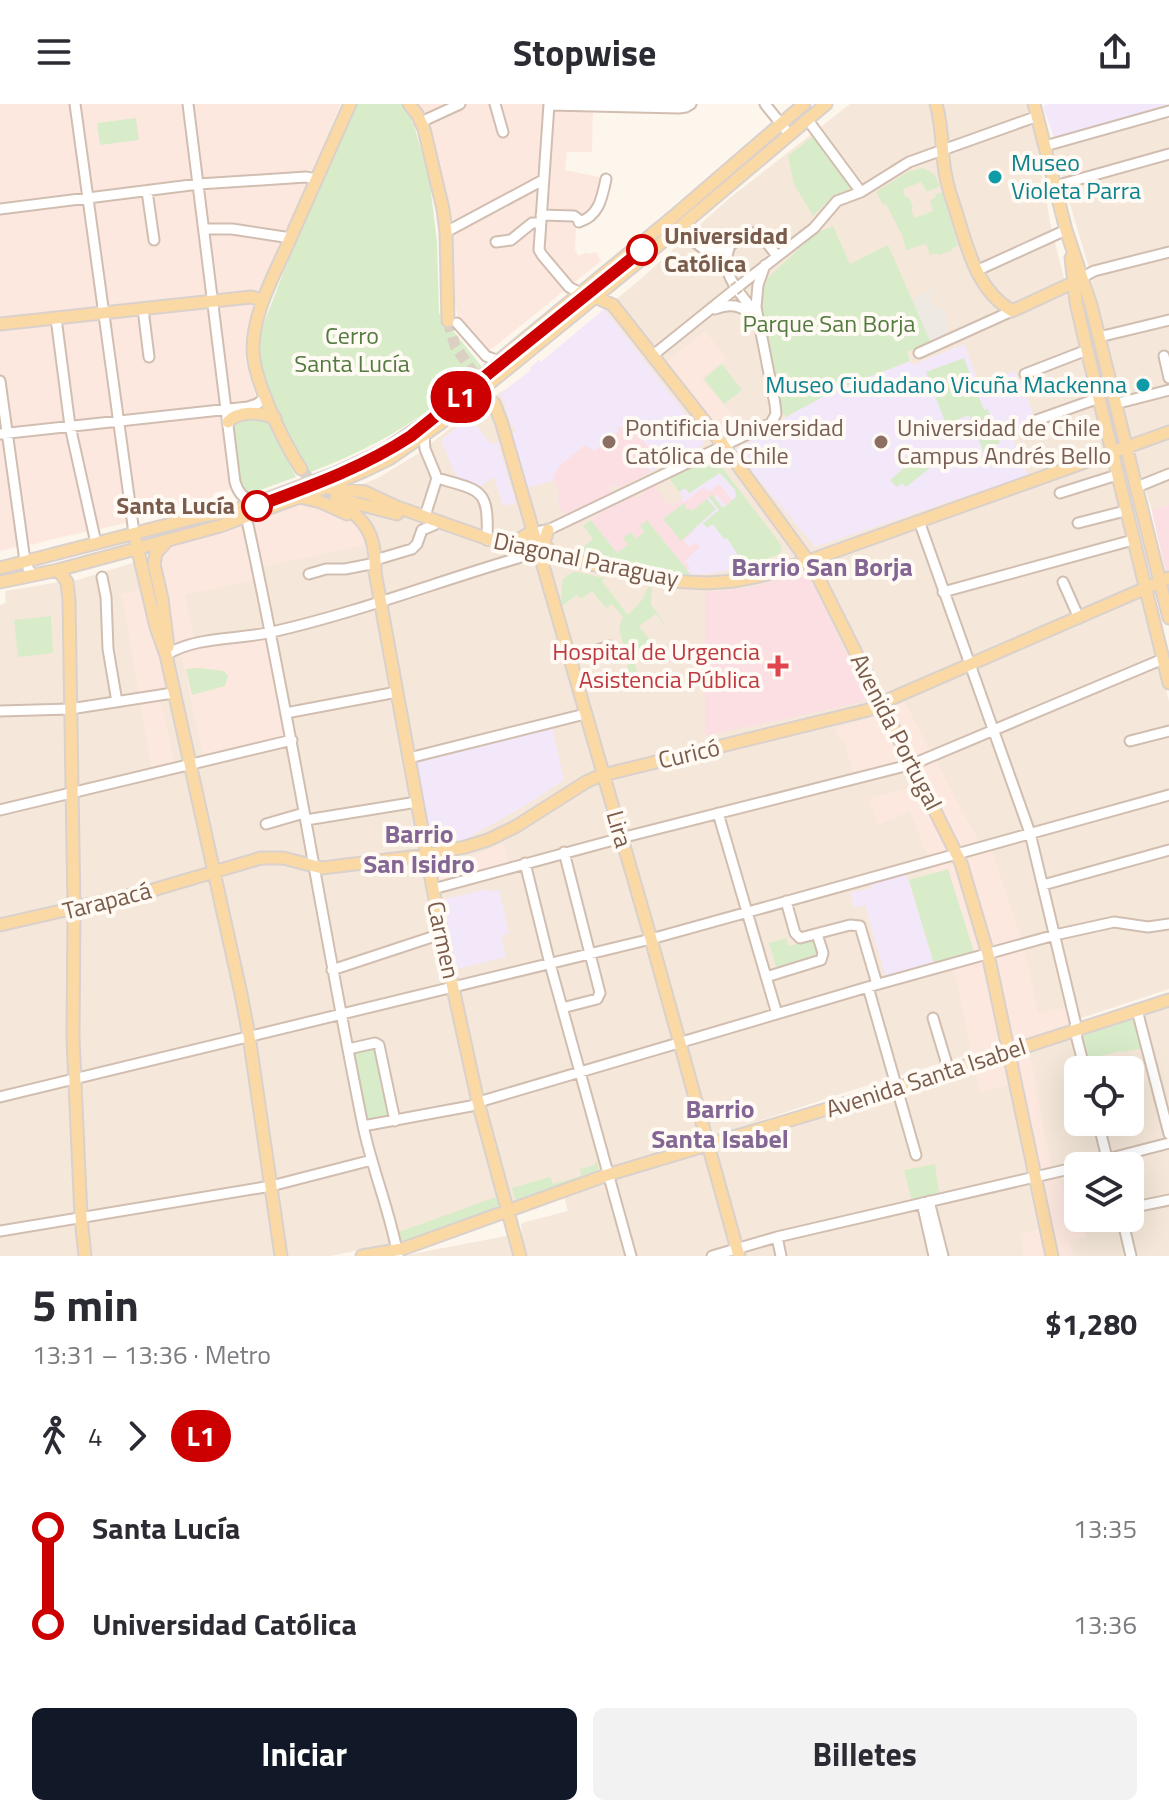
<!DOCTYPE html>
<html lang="es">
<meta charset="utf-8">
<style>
:root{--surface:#fff;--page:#f2f2f3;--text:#2b2b33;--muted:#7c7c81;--accent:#111827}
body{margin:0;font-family:"Titillium Web",sans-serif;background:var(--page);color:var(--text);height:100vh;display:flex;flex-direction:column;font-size:30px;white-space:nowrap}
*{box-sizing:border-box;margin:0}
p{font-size:26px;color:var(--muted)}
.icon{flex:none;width:44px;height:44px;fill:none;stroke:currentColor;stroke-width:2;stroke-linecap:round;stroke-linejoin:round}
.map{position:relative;height:1152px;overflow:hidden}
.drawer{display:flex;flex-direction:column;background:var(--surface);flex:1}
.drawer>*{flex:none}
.badge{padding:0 16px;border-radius:26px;font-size:28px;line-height:52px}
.buttons{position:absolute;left:1064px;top:952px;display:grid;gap:16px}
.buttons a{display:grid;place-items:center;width:80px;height:80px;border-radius:12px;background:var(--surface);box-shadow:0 8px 32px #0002;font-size:40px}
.map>.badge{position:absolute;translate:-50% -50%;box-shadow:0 0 0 4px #fff}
.legs{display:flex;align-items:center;gap:12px;height:88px;padding:0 32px;font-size:26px}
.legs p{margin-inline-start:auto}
.headline{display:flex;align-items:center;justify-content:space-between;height:136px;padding:0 32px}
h1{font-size:44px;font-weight:700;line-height:60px}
.action{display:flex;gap:16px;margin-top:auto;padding:16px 32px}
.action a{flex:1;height:92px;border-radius:12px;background:var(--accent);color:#fff;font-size:32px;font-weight:700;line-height:92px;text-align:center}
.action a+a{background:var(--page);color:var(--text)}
ul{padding:0 32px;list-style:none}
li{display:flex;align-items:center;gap:28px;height:96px;font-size:30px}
li i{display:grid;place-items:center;width:12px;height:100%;margin:0 10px;background:currentColor}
li i::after{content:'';width:20px;height:20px;margin:-10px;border:6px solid;border-radius:50%;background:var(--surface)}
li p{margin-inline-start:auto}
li:first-child i{background:linear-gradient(#0000 50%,currentColor 0)}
li:last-child i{background:linear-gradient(currentColor 50%,#0000 0)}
header{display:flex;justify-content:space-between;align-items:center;height:104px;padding:0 32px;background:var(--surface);font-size:36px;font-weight:700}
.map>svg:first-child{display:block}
.residential{fill:#f5e8da;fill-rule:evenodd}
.commercial{fill:#fde8e0}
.industrial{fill:#efe9e4}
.education{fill:#f3e8fa}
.medical{fill:#fbdfe3}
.green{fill:#d8ecc9}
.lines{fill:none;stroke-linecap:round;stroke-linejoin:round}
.minor-tunnel{stroke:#dcd0c4;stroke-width:9;stroke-dasharray:9 4.5;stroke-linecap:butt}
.major-tunnel{stroke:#dcd0c4;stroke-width:11;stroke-dasharray:11 5.5;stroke-linecap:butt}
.minor-casing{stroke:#d1beb0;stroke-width:13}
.major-casing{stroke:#dad1cd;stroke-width:15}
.minor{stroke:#fff;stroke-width:9}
.major{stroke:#fbd9a5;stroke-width:11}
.minor-bridge-casing{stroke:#d1beb0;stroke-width:13;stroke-linecap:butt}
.minor-bridge{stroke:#fff;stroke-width:9}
.line-1-casing{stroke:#fff;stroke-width:18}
.line-1{stroke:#c00;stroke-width:12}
.culture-dot{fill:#0f9aa8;stroke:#fffaf3;stroke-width:3}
.stop-1-dot{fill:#fff;stroke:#c00;stroke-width:4}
.education-dot{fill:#8d6e63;stroke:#fffaf3;stroke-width:3}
.health-dot{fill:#e0444e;stroke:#fffaf3;stroke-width:3}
.labels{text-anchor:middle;stroke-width:8;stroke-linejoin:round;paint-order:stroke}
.culture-label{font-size:24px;fill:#0d838f;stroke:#fffaf3;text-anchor:start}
.stop-label{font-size:24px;font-weight:bold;fill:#7a5c4d;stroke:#fffaf3;text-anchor:start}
.park-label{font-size:24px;fill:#537a41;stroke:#fffaf3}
.education-label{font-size:24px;fill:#785e54;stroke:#fffaf3;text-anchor:start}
.street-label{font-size:24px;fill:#7a5c4d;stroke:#fffaf3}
.health-label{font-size:24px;fill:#be3a42;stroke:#fffaf3;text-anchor:end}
.neighbourhood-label{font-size:26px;font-weight:bold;fill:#846695;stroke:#fffaf3}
</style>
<header><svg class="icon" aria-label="menu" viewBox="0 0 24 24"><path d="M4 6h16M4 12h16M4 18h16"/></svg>Stopwise<svg class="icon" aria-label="share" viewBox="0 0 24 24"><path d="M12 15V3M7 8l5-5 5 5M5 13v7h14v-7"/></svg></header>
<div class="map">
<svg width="1169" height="1152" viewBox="0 0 1169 1152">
<rect width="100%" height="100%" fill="#fdf6ec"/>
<path class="residential" d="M850,0h178l1,5 -3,6 1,6 7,5 16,96 119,479v288l-178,59 -151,46 -95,32 2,3 -149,43 -198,73 -10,-1 -60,12h-330v-651l6,-2 -1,-12 55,-9 1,3 218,-67 99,-40 41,-25 59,-47 33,-20 20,-16 -1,-2 9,-8 2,2 102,-85 83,-76z
M1166,10l3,7v466l-17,-76 -31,-106 -33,-140 -34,-115z
M1169,903v249h-768l121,-23 -1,-8 1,-2 46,-12 -4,-15 78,-27zM1078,966h52v52h-52zM1078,1062h52v52h-52z"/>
<path class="commercial" d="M0,0h341l-84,200 -12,54 11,41 -16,86 -8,1 -2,4 -16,3 -1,8 -51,12 -4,-1 -2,-8 -21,5 1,12 -87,19 -16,5 -2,-1 -31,7z
M415,0h178l-1,48h-25l-2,18 39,8 -7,29 -21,22 -1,20 3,7 9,-4 1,2 8,-2 5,9 -114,92 -28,-32 -10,-42v-65l-21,-86z
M705,227l21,27 -25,20 43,51 -20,10 -59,-76z
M299,396l35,8 19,11 9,14 3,12 -108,23 2,11 -74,16 10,47 -15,3 -14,16 6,30 -13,2 16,73 -23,5 -30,-177 38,-8 -4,-25 11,-15z
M270,534l20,101 -86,21 -24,-111z
M904,597l77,145h9l34,100 14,68 34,-8 8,28 -51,17 23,121 26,35v11h4l4,19 -16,3 3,16h-49l-4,-22 18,-4 -29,-145 -29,7 -28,-133 22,-7 -26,-82 -14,3 -24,-62 -32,14 -9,-26 43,-12 -6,-17 -49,11 -13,-39 -5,-3 -4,-11 39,-11z
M503,739l6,22 -70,18 -2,-17 41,-12z"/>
<path class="industrial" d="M932,186l-3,13 10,3 6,7 3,19v3l-17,8 -19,-43z"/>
<path class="education" d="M1049,0h116l1,2 -111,35 -12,-35z
M604,205l98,126 3,1 -3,11h-3l-77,39 4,7 37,21 20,-16 -4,-6 6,-5 5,6 30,-21 15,18 2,6 -14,12 -11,-13 -3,3 10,12 -7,14 12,15 3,-2 10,16 3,15 -26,5 -23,2 -44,-54 -56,-1 19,-14 16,2 3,-3 -13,-21 -7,3 3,6 -49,22 -6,-17 3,-1 -5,-17 -29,8 -12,-45 1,-4 -3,-1 -14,8 18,57 -13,3 -9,-29 -13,9 -24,-8 -16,-38 29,-22 21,26 12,-3 11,-9 2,-2 -6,-8 -6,-21 -3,-4v-4l30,-23 -1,-2 9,-8 2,2z
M965,240l14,42 36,-15 4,10 5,-2 6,14 -4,3 10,24 -11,4 1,4 -14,8 16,39 -213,72 -81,-98 31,-15 21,-17 49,-27 75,-29 2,4z
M552,623l12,53 -38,25 -60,34 -35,7 -18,-84z
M906,769l28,91 -48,15 -21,-74 -11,3 -4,-15 21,-5v-5z
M488,785l1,3 10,-2 10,43 -8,3 5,21 -49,12 -16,-69z"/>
<path class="medical" d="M618,323h12l20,21 -9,5 10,19 -29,14 4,7h7l4,5 16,-13 14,19 3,-1 3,3 8,-6 3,2 20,-15 5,5 10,-8 13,16 -7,5 -7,-9 -3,1 -3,-2 -27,21 -8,-7 17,22 -10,9 5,7 7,-5 4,5 -15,14 5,7 -3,2 -35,-43 -35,26 -26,-33 19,-14h4l10,-8 -8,-14 -7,3 3,6 -49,22 -6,-17 3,-1 -7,-20 7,-12 25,-20 10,6 24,-20 -2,-3z
M1169,400v83l-17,-76z
M800,468l8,2 60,124 -6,4 -157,34v-144l41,-4 43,-11z"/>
<path class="green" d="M355,0h49l10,12 -3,5 3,4 16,57 2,19 5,41 2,71 43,54c-16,13 -31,27 -48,39 -38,29 -81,50 -126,67l-41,-81 -6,-25 -3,-22 7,-25 32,-82z
M136,14l3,22 -39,5 -3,-22z
M822,25l31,59 -20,8 -20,20 -19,-32 -6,-28z
M923,64l11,6 6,12 -13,6 -6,-10 -18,7 2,7 4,2 4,9 -2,4 4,7 18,-7 -3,-11 6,-3 -1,-3 7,-2 16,54 -5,2 -3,3 -12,4 -1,-2 -7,2 -4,-11 -20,6 -3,-13 -17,-33 -3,1 -7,-13 33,-21z
M833,122l17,38 38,-19 43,98 -24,9 3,9 -75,29 -49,27 -4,-5 -2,-8 -18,-100 2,-15 4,-11 8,-8 40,-37z
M964,254l20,52 4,-1 12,34 -17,8 -14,-36 -23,9 -20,-52z
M722,260l20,26 -18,14 -20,-25z
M258,312l10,5 28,56 -44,16 -8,-2 -4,-6 -8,-59 2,-7z
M915,346l15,18 -24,19 -4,-4 -5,4 -7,-7 13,-11 -4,-6z
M714,353l68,89 -2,8 -40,14 -1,-11 -12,-19 -3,1 -11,-15 -6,4 -4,-5 16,-13 -10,-13 3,-3 11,14 13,-11 -1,-7 -15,-17 -31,20 -4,-5 -6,4 -10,-14z
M707,395l9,10 -35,32 -18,-22 21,-16 3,7 3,-1 2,2z
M591,416l26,33 11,-8 -5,-7 8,-6 5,7 8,-7 -4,-6 7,-6 44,55 -49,-6 -61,-15 -2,-3 14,-12 -10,-13z
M573,468h5l30,7h-5v4l25,32 15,-16 5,-12 4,1 -1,17 20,27 -15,-18 -17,12 15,19 -22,5 6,28 -8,1 -11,-52 4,-10 -11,-13 -6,4 -14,-17 -11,8 -4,-4 -17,12 3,-28z
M51,512l2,37 -35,4 -4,-37z
M199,564l25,3 4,5 -3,10 -33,9 -6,-26z
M948,765l26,83 -40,12 -25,-84z
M786,834l3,8 25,-7 5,20 -42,11 -8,-27z
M1134,913l10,31 -21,4 -1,-1 -36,8 -7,-22 2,-3z
M375,941l17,73 -26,5 -15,-72z
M597,1057l2,8 -1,3 -80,28 -3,-1 -3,-11 38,-11 3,7 28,-8 -1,-7 15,-4v-3z
M935,1060l4,30 -27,7 -8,-31z
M496,1093l4,12 -100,36 -4,-12z"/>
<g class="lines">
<path class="minor-tunnel" d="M735,138l16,-12 7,1"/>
<path class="major-tunnel" d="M448,217l7,25 39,57
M301,365l14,16 20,12"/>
<g class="minor-casing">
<path id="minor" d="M75,0l59,429
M188,0l47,378c3,11 9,18 21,21
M495,0l8,28
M549,0l-10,146 3,5 27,32 11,6
M765,0l24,30
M549,1l130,3 7,-1 5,-3
M807,15l54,73
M421,18l39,-18
M1045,42l124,-35
M1055,82l114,-32
M147,87l7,49
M0,105l199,-25 107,-7 10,2
M541,111l33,1 4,3 1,3c20,-6 23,-24 27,-43
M682,121c15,22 27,36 53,17
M204,125h28l59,9
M758,127l19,25
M446,128l97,-52
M496,138l15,-2 21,-17h8
M730,142c-12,28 11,48 27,69
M976,167l90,-41
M1083,173l11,-6 75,-19
M739,182l75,-58 23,-27 24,-9 48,-30 129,-46
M143,205l6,48
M715,205c15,-6 25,-4 38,6
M56,214l14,108 26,117
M457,219l29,33 12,5
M1099,233l70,-17
M919,249l93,-42
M652,252l82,-66
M1164,252l5,22
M1025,270l62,-24
M0,277l25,180 4,9 5,5
M1115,300l54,-14
M1037,316l62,-22
M0,330l248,-27 9,-3 9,-7
M424,332l1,13 12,29 -12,38
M437,374c45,13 52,10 50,62
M1137,383l32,-13
M1060,389l57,-18
M919,417l111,312 45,188 2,18 8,31
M1078,419l47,-12
M248,421c43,197 74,398 114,596 9,46 28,89 36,135
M541,427l7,-1 223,-107 5,-9 -1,-10 -19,-97 2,-22 7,-20
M375,456l37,-11 5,-5 5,-14 12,-5
M309,470l17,-5h19l26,-5
M102,473l4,20 2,52 9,53
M1063,478l16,36
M943,488l190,-52
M166,551c30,-19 72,-15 106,-23 84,-19 164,-50 246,-74l11,-6
M569,555l41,-13
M0,607l70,-2 103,-16
M286,609l111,-21
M1130,637l39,-10
M409,654l176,-44
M0,706l292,-70
M718,709l59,201
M306,716l111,-18
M266,720l38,-11
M525,759l25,101 81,292
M1043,781l126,-35
M433,785l188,-51 292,-74 250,-105
M786,797l9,32 5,5 50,-13 10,1 17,58
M332,866l109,-36
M766,873l55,-17 2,-7 -6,-19
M868,883l48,168
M562,904l35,-9 3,-6 -36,-141
M1137,906l32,124
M933,914l16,53
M348,945l27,-6 4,2 16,76
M0,993l651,-158 518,-144
M1098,1018l11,44
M363,1022l108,-20 11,-5 386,-114 187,-52 59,-13 34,5 21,-3
M1080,1062l89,-23
M929,1097l14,55
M922,1099l12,53
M1130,1104l39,-8
M1122,1114l9,38
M0,1127l271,-45 101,-26
M777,1133l4,19
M712,1152l65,-19 301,-70"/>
</g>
<g class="major-casing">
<path id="major" d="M409,0l8,10 7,15 19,80 3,23 2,89
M936,0c7,23 5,45 9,68 2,15 8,29 12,43 11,35 20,75 55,96l67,-31
M1034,0l32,126 25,75 78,313
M1071,154l5,44 11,48 82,333
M580,189l15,4 18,8 110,140 85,116 10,16 143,286 27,91 64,302
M0,220l251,-27 12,3
M494,299l8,21 31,107 118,408 88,317
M228,318c11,-12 32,-10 47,-4
M301,365c-17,-26 -48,-90 -48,-119 0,-39 22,-76 37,-111 20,-45 40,-90 60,-135
M329,384l36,4 32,15 117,41 157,33 36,2 28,-2 29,-6 44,-14 361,-129
M300,393l21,5 26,12
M336,394c29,22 41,36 39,74l58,317 18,90 27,123 42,154
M340,395l57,15
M548,426l-4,12 5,9
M136,438l20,85 10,28 75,339 8,42 32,220
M166,438l-10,11 -2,11 8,35 6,48
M504,439l14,-3 15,-9
M0,464l202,-52 27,-4 27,-9 80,-30 49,-23 44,-30 57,-47 12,-12 176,-145 130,-112
M58,466l9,12 2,18 5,309 -1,129 8,179 4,39
M0,478l58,-12 162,-44 104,-38 40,-17 25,-12 52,-36 207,-169 178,-150
M0,821l153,-35 108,-32h22l39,10 105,-13 38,-8 23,-7 27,-13 71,-45 13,-6 269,-66 20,-10 281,-122
M362,1152l40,-7 205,-74 290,-87 272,-88"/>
</g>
<use href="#minor" class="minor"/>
<use href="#major" class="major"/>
<g class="minor-bridge-casing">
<path id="minor-bridge" d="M734,186l5,-4"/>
</g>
<use href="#minor-bridge" class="minor-bridge"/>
</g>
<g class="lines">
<g class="line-1-casing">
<path id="line-1" d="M257,402c54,-20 107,-39 154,-70l231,-186"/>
</g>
<use href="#line-1" class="line-1"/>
</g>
<g class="culture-dot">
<circle cx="995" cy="73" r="8"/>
<circle cx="1143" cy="281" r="8"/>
</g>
<g class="stop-1-dot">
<circle cx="642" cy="146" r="14"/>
<circle cx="257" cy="402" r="14"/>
</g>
<g class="education-dot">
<circle cx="609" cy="338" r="8"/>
<circle cx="881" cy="338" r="8"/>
</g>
<path class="health-dot" d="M774 550h8v8h8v8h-8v8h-8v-8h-8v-8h8z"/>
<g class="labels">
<g class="culture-label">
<text x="1011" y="67">Museo<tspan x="1011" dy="28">Violeta Parra</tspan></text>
<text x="1127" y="289" text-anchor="end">Museo Ciudadano Vicuña Mackenna</text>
</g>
<g class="stop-label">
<text x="664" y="140">Universidad<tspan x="664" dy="28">Católica</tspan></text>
<text x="235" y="410" text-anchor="end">Santa Lucía</text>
</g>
<g class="park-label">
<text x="829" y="228">Parque San Borja</text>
<text x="352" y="240">Cerro<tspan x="352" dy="28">Santa Lucía</tspan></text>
</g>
<g class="education-label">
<text x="625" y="332">Pontificia Universidad<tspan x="625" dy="28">Católica de Chile</tspan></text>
<text x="897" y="332">Universidad de Chile<tspan x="897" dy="28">Campus Andrés Bello</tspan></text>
</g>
<g class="street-label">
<text transform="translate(586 456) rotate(12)" y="8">Diagonal Paraguay</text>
<text transform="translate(896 628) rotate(63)" y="8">Avenida Portugal</text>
<text transform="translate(689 650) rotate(-13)" y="8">Curicó</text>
<text transform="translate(619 725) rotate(74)" y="8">Lira</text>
<text transform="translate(107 797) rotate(-14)" y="8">Tarapacá</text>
<text transform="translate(443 836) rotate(78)" y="8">Carmen</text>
<text transform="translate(926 974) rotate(-18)" y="8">Avenida Santa Isabel</text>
</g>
<g class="health-label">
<text x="760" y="556">Hospital de Urgencia<tspan x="760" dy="28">Asistencia Pública</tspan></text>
</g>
<g class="neighbourhood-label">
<text x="822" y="472">Barrio San Borja</text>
<text x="419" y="739">Barrio<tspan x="419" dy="30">San Isidro</tspan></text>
<text x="720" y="1014">Barrio<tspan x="720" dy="30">Santa Isabel</tspan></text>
</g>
</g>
</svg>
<div class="buttons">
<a><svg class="icon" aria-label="locate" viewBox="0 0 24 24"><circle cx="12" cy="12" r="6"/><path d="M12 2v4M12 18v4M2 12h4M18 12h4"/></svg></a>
<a><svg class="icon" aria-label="layers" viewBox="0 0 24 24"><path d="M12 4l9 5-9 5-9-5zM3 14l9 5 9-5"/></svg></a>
</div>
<b class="badge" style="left:461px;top:293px;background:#c00;color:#fff">L1</b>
</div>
<section class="drawer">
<div class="headline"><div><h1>5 min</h1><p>13:31 – 13:36 · Metro</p></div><b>$1,280</b></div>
<div class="legs"><svg class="icon" aria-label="walk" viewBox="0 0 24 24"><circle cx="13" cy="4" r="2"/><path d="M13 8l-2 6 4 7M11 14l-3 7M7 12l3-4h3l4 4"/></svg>4<svg class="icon" aria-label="forward" viewBox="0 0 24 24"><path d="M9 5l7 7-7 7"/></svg><b class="badge" style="background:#c00;color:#fff">L1</b></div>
<ul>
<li><i style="color:#c00"></i><b>Santa Lucía</b><p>13:35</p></li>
<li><i style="color:#c00"></i><b>Universidad Católica</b><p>13:36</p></li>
</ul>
<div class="action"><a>Iniciar</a><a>Billetes</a></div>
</section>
